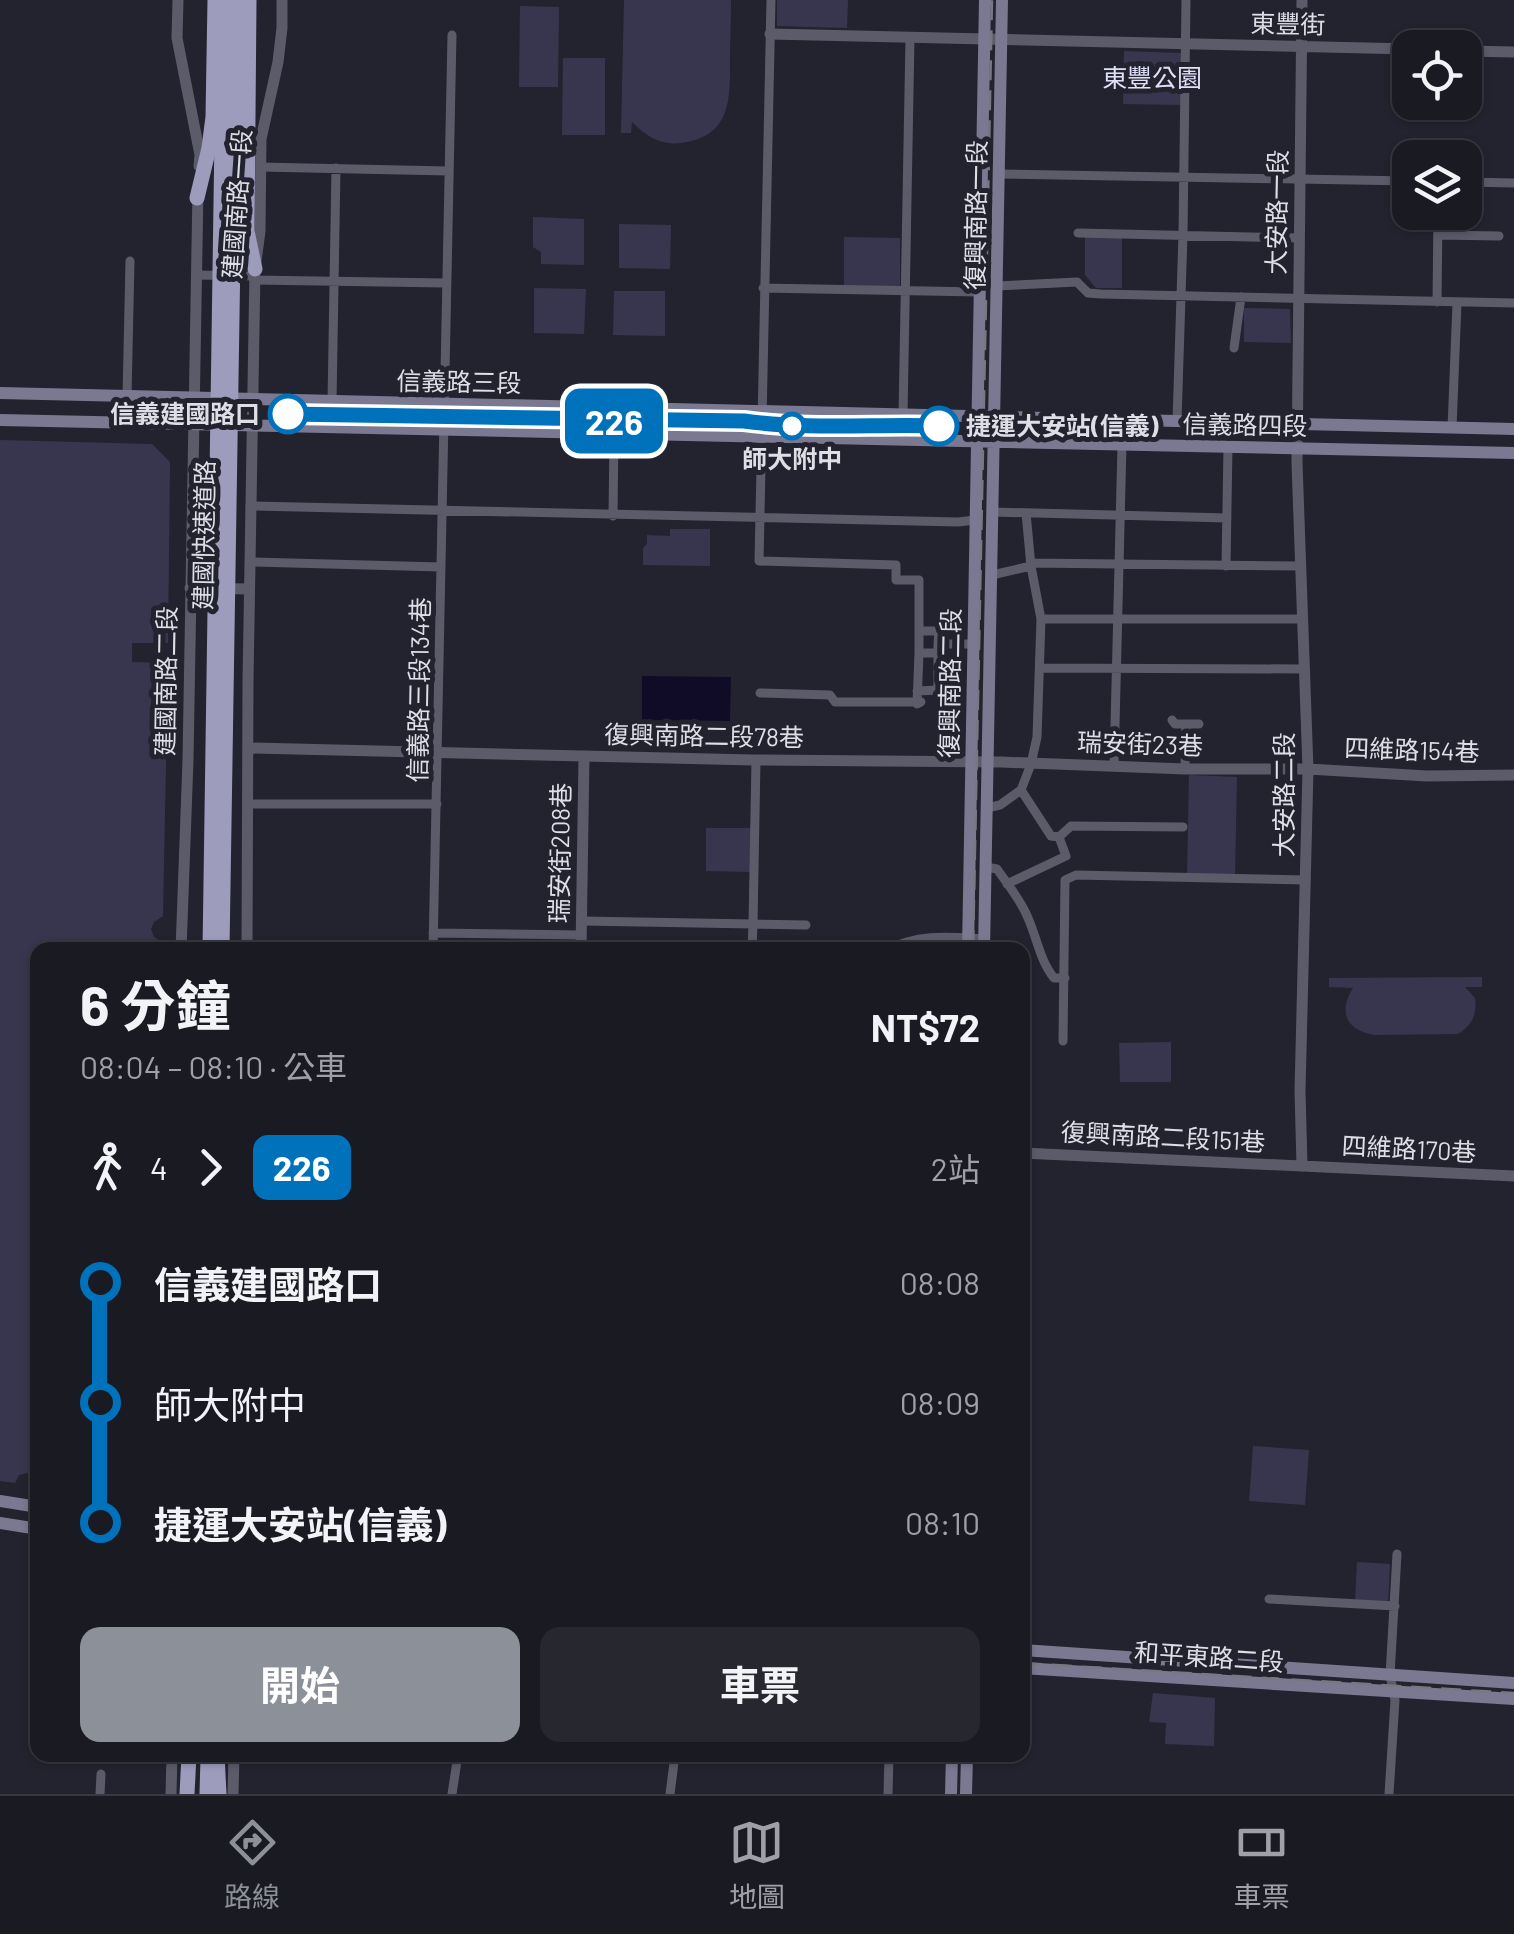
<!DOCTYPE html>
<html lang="zh-TW">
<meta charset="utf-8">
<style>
:root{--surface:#1a1a23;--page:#272730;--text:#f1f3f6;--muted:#9fa1a6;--line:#383841;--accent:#8c9099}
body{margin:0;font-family:Barlow,"Noto Sans TC",sans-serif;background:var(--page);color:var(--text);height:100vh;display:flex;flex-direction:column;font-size:38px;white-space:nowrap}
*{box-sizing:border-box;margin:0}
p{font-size:32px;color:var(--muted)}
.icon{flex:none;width:55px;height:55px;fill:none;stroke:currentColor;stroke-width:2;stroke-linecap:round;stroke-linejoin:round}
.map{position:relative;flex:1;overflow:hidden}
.drawer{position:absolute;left:30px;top:942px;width:1000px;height:820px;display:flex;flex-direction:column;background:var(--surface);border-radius:20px;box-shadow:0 2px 8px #0004,0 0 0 2px var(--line)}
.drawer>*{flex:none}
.badge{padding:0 20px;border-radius:15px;font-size:35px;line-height:65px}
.controls{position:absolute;left:1392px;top:30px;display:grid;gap:20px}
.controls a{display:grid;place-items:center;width:90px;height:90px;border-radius:20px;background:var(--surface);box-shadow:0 2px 8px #0004,0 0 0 2px var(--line);font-size:50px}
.map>.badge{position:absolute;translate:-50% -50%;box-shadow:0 0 0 5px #fff}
.legs{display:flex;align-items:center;gap:15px;height:110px;padding:0 50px;font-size:32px}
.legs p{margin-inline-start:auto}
.head{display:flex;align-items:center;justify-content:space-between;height:170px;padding:0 50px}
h1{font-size:55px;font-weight:700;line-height:75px}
.action{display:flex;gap:20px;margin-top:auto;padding:20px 50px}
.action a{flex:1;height:115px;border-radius:20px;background:var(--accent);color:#fff;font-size:40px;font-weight:700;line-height:115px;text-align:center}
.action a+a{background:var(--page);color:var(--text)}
ul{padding:0 50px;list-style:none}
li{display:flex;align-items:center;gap:35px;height:120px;font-size:38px}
li i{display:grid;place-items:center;width:15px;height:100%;margin:0 12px;background:currentColor}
li i::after{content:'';width:25px;height:25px;margin:-12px;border:8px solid;border-radius:50%;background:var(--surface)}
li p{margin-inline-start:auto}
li:first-child i{background:linear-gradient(#0000 50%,currentColor 0)}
li:last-child i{background:linear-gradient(currentColor 50%,#0000 0)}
.tabs{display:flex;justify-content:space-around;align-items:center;height:140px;border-top:2px solid var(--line);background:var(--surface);font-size:28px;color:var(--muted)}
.tabs a{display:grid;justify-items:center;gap:5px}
.tabs .selected{color:var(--accent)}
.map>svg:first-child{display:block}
.green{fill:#38364e}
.water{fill:#100c27}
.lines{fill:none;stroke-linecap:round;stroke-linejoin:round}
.minor{stroke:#5b5b6a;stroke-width:9}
.tertiary{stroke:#5b5b6a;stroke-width:11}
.secondary{stroke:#7a7991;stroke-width:12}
.trunk{stroke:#9d9cbd;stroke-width:15}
.rail{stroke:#787883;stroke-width:2.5;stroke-dasharray:20 10;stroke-linecap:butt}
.trunk-bridge{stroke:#9d9cbd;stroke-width:15}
.line-1-casing{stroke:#fff;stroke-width:22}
.line-1{stroke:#0072bc;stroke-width:15}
.stop-1-dot{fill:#fff;stroke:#0072bc;stroke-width:5}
.labels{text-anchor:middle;stroke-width:10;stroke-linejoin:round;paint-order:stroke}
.street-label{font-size:25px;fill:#dedee7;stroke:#23232f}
.park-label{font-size:25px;fill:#e1e0f9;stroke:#23232f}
.stop-label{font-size:25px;font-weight:bold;fill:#dedee7;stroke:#23232f;text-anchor:end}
</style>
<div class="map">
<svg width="1514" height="1794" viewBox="0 0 1514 1794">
<rect width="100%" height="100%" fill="#23232f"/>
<path class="green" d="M624,0h107c0,21 -1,42 -1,63 0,35 1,71 -43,79 -24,5 -39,-4 -55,-20l-1,11h-10z
M777,0h71l-1,28 -70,-2z
M520,6l39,1 -1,80h-39z
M1124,51l57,2v52l-58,-1z
M563,58h42v77h-43z
M533,217l51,2v46l-43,-1v-12l-8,-5z
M619,224l52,1 -1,44 -51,-1z
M1085,236l37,1v51h-26l-11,-13z
M844,237l56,1v48h-56z
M534,288l52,1 -2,45 -50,-1z
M614,291h51v45l-52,-1z
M1244,308l46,1 1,34 -47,-1z
M0,440l152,4 18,18 -2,181h-36v19l36,1 -1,26 -9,3 -3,9 3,7 9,3 -4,205 -9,6 -3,7 3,8 10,6 -1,7h-125l-1,535 -3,-8 -7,-4 -8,2 -4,8 -15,-2z
M670,529h40v37l-67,-1v-17l4,-4v-9l23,1z
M1189,775l48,2 -2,98 -48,-1z
M706,828h45v44l-45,-1z
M1482,977v10h-17l10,11c2,18 -3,27 -17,36l-84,1c-28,-5 -36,-23 -21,-47l-24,-1v-9z
M1171,1042v40h-51l-1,-39z
M1253,1446l56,4 -4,55 -56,-4z
M1357,1562l33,2 -2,39 -33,-1z
M1153,1693l62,5 -1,48 -49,-2 1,-21 -17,-1z"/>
<path class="water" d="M642,676l89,1 -1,44 -88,-1z"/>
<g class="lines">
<path class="minor" d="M771,0l-12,561 137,4v15h23v73h19v-9h35
M260,167l188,4
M999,174l411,7
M1465,182l49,1
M1078,233l221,5
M1438,235l61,1
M196,275l59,1
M254,280l191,3
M997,286l80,-4 11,11 13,1 413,9
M763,288l216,4
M1437,302l1,-90
M1234,348l7,-51
M127,396l3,-135
M332,402l4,-234
M903,415l7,-377
M1177,421l6,-187 3,-234
M1452,428l5,-125
M250,506l708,16 17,-2
M993,512l234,6
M613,516l1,-83
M250,562l191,5
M1030,563l270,3
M1226,566l2,-119
M992,575l39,-9
M1041,619h262
M919,631h20l-1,13
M1040,668l265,1
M917,691l21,-1v-37
M760,693l70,2 5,7h86l-4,2 2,-51
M1172,720l3,4h24
M756,760l-3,164 53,1
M1114,766l8,-321
M1185,769l1,-45
M1021,790l30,46 8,1 12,-11 112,1
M248,804h189
M987,808l13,-3 21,-15 10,-26 6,-27 4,-118 -10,-53 -5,-53
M986,867l11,2c11,16 24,31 31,49 9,20 12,43 26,60h11
M1007,884l59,-28 -7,-19
M582,921l171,3 -1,26
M433,933l148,2
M433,950l19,-915
M888,950c29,-17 64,-13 97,-11
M1063,1041l2,-161 11,-5 230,5
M1269,1599l126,7
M100,1794l1,-20
M452,1794l6,-39
M670,1794l5,-39
M888,1794l1,-39
M1389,1794l6,-94 -5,-25 7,-121"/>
<path class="tertiary" d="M178,0l-1,38 23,117 -1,11
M770,34l640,15
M1465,51l49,1
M190,588l59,1
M249,748l504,12 248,2 184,7h123l119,7 87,-1
M181,950l7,-190 10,-570
M247,950l1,-269 7,-412 5,-38 1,-92 17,-77 4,-34v-28
M581,950l3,-194
M1022,1153l492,23
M1302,1166l-2,-75 8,-322 -11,-306 5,-463
M171,1794l1,-39
M233,1794l1,-39"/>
<path class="secondary" d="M0,393l1514,36
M0,420l1514,33
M968,950l17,-950
M984,950l18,-950
M0,1501l38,6
M0,1523l38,6
M1022,1650l492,33
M1022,1668l492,31
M951,1794l1,-39
M966,1794l1,-39"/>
<path class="trunk" d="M249,0l-2,231 8,38
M197,198l12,-50 4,-31 2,-117
M217,1755l2,39
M187,1794l2,-39
M207,1794l1,-36"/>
<path class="rail" d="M973,950l19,-950
M1022,1663l492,30"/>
<path class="trunk-bridge" d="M210,950l14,-950
M222,950l15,-950"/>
</g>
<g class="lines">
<g class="line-1-casing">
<path id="line-1" d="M288,414l456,7c65,9 130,3 195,5"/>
</g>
<use href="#line-1" class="line-1"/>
</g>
<g class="stop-1-dot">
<circle cx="288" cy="414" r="18"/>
<circle cx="792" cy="426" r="12"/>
<circle cx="939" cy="426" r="18"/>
</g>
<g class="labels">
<g class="street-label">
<text transform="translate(1288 24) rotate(1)" y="9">東豐街</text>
<text transform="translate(237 204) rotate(-86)" y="9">建國南路一段</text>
<text transform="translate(1277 212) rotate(-89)" y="9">大安路一段</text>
<text transform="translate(976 215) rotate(-89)" y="9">復興南路一段</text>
<text transform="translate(459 382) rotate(1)" y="9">信義路三段</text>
<text transform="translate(1245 425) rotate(1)" y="9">信義路四段</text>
<text transform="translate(204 535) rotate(-89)" y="9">建國快速道路</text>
<text transform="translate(166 681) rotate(-89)" y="9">建國南路二段</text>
<text transform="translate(950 683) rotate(-89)" y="9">復興南路二段</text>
<text transform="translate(419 690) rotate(-89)" y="9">信義路三段134巷</text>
<text transform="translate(704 736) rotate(1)" y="9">復興南路二段78巷</text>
<text transform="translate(1140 744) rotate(2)" y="9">瑞安街23巷</text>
<text transform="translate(1412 750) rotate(2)" y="9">四維路154巷</text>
<text transform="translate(1284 795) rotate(-90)" y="9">大安路二段</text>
<text transform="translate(560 853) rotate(-89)" y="9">瑞安街208巷</text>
<text transform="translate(1163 1137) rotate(3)" y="9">復興南路二段151巷</text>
<text transform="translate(1409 1149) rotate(3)" y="9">四維路170巷</text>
<text transform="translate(1209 1657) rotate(4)" y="9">和平東路二段</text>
</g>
<g class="park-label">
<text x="1152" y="87">東豐公園</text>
</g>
<g class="stop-label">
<text x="260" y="423">信義建國路口</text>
<text x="966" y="435" text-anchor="start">捷運大安站(信義)</text>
<text x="792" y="468" text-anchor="middle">師大附中</text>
</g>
</g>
</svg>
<div class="controls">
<a><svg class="icon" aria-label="locate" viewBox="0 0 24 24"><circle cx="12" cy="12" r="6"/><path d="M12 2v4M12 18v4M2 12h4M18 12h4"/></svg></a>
<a><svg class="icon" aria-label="layers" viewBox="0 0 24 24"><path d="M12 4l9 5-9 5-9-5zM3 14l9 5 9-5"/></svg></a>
</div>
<b class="badge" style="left:614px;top:421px;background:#0072bc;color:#fff">226</b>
<section class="drawer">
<div class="head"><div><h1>6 分鐘</h1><p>08:04 – 08:10 · 公車</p></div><b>NT$72</b></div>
<div class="legs"><svg class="icon" aria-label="walk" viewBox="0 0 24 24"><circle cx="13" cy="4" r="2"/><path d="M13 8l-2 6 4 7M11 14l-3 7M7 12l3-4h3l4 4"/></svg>4<svg class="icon" aria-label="forward" viewBox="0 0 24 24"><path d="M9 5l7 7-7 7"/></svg><b class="badge" style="background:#0072bc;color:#fff">226</b><p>2站</p></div>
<ul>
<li><i style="color:#0072bc"></i><b>信義建國路口</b><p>08:08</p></li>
<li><i style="color:#0072bc"></i><span>師大附中</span><p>08:09</p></li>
<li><i style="color:#0072bc"></i><b>捷運大安站(信義)</b><p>08:10</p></li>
</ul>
<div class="action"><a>開始</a><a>車票</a></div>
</section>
</div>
<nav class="tabs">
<a class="selected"><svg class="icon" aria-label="directions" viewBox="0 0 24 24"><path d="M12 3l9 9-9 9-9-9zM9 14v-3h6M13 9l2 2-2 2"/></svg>路線</a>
<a><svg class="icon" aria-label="map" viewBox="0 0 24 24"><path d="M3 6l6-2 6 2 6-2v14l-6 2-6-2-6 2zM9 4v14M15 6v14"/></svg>地圖</a>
<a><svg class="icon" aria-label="tickets" viewBox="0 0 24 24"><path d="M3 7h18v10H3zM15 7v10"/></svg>車票</a>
</nav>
